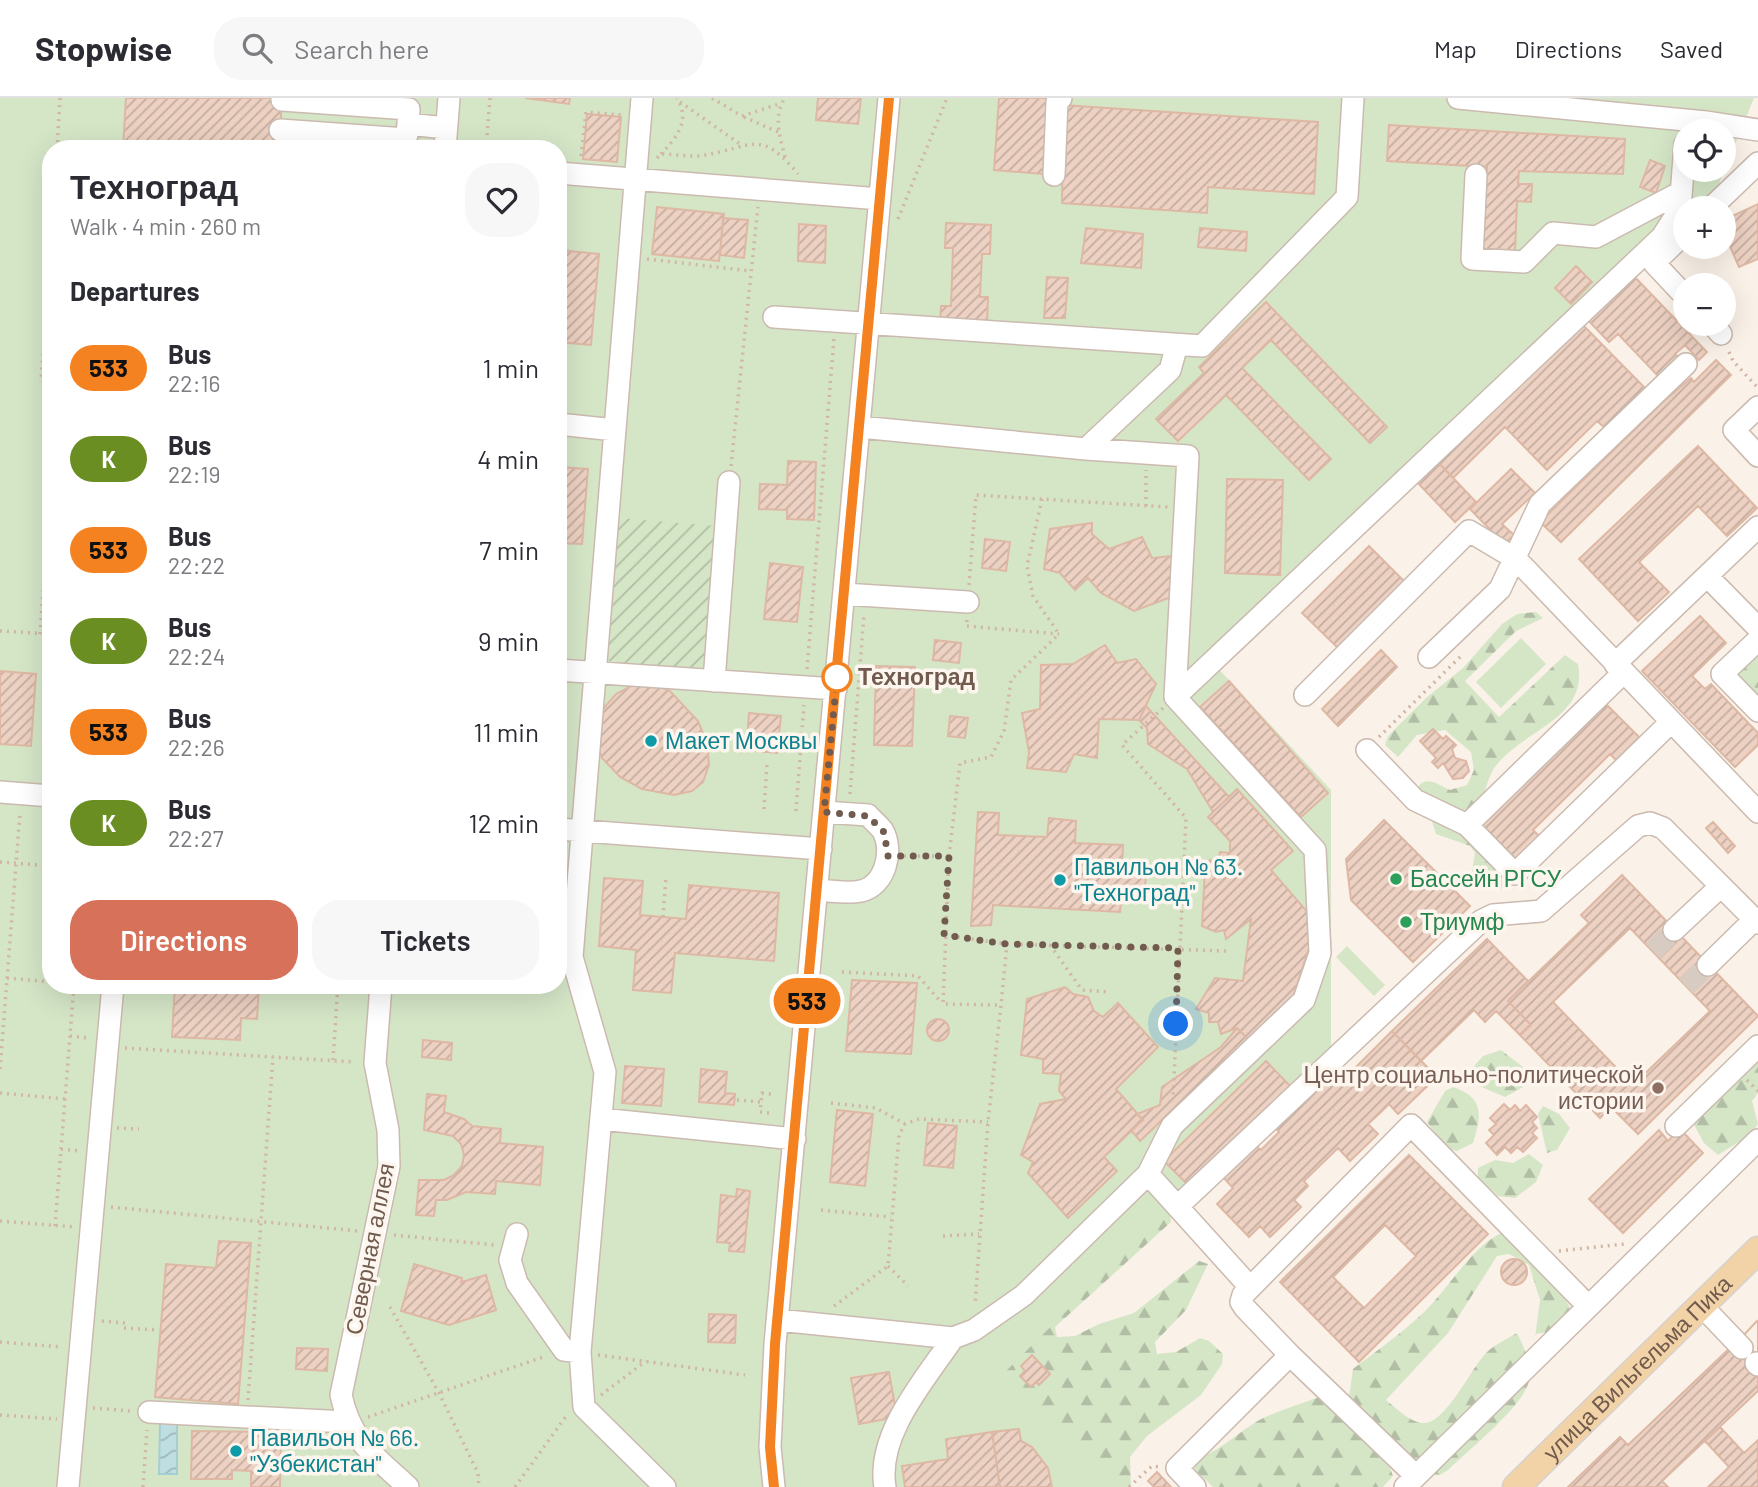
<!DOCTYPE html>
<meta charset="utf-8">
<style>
:root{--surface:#fff;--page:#f7f7f7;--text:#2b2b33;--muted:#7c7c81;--line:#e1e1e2;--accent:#d7715a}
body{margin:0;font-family:Barlow,sans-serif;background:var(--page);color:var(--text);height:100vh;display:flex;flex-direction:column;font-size:26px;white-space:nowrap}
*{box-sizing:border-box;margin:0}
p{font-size:23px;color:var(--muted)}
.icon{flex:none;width:38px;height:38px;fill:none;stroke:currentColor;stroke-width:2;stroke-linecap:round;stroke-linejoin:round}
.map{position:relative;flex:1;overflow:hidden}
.side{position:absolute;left:42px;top:42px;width:525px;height:854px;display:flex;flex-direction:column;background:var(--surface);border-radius:28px;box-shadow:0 7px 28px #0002}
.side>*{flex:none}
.badge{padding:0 14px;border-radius:23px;font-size:24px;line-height:46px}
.tools{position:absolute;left:1673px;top:21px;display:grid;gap:14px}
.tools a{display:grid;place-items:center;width:63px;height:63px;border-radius:50%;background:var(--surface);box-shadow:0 7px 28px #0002;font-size:35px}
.you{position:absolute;width:35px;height:35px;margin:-18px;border:5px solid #fff;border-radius:50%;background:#1a73e8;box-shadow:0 0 0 10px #1a73e833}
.map>.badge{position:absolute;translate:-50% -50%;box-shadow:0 0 0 4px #fff}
h2{padding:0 28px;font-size:26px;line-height:63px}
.round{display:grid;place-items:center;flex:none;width:74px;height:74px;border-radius:28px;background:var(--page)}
.summary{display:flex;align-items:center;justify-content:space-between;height:119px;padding:0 28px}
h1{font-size:33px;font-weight:600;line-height:52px}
.button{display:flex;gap:14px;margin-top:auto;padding:14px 28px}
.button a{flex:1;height:80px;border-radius:28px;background:var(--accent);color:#fff;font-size:28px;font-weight:600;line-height:80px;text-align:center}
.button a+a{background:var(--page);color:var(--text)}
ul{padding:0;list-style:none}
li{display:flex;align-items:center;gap:21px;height:91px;padding:0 28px}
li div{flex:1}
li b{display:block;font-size:26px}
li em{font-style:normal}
li .badge{min-width:77px;font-weight:700;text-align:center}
header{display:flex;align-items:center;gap:42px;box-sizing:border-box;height:98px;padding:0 35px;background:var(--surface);border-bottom:2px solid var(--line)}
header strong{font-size:33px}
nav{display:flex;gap:38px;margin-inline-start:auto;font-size:24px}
.search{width:490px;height:63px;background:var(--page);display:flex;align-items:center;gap:18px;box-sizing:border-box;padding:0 24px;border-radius:28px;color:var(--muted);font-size:26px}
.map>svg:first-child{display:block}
.forest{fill:url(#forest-firs)}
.park{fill:#d5e6c7;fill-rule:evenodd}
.garden{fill:url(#garden-furrows)}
.water{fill:url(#water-waves);stroke:#a5cdd2;stroke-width:2}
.building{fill:url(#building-hatch);stroke:#deb8a4;stroke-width:2;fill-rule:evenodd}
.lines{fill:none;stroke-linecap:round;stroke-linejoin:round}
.minor-tunnel{stroke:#d8ccc2;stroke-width:21;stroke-dasharray:21 10;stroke-linecap:butt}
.minor-casing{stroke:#cbbaaf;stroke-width:24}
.major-casing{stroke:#d7d1cd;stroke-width:29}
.path{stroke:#d1b5a5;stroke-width:3.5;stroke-dasharray:2 5;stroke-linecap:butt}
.minor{stroke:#fff;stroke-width:21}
.major{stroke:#f2d3a7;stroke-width:26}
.line-casing{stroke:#fff;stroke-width:16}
.line{stroke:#f58220;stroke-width:10}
.walk{stroke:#715a4e;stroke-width:7;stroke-dasharray:0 12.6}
.stop-dot{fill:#fff;stroke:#f58220;stroke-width:3.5}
.culture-dot{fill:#0f9aa8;stroke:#fdf6ee;stroke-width:2.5}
.leisure-dot{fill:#2e9e5b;stroke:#fdf6ee;stroke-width:2.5}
.education-dot{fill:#8d6e63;stroke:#fdf6ee;stroke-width:2.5}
.labels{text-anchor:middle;stroke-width:7;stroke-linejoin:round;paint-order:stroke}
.stop-label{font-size:23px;font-weight:bold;fill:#715a4e;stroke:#fdf6ee;text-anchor:start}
.culture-label{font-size:23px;fill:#0d838f;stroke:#fdf6ee;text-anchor:start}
.leisure-label{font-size:23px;fill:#27864d;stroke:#fdf6ee;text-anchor:start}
.education-label{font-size:23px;fill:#785e54;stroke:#fdf6ee;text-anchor:end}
.street-label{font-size:23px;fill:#715a4e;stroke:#fdf6ee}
</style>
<header>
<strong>Stopwise</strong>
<div class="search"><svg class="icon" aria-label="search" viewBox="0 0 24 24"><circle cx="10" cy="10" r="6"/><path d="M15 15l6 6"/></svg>Search here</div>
<nav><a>Map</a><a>Directions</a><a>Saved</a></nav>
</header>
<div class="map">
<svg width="1758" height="1389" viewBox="0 0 1758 1389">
<defs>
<pattern id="forest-firs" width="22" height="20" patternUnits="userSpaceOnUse" patternTransform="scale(1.75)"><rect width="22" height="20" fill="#d5e6c7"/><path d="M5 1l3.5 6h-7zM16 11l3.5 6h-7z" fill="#b1bda4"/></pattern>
<pattern id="garden-furrows" width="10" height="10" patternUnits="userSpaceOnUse" patternTransform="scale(1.75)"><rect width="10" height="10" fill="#d5e6c7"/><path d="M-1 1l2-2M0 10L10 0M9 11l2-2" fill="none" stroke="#b1bda4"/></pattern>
<pattern id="water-waves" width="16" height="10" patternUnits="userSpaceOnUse" patternTransform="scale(1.75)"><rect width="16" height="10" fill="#bedee2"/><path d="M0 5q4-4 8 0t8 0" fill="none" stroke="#9fb7b9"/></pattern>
<pattern id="building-hatch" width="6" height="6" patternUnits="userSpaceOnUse" patternTransform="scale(1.75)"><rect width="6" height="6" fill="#edd1c2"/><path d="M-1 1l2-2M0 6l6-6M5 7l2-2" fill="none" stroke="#c4ada0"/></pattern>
</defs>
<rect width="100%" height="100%" fill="#faf2e8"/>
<path class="forest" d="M1536,514l7,6 -27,13 -51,50 34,36 66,-62 13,9c11,55 -56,66 -83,103 -10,14 -13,41 -18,57l36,53 -13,13h-9l-19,-19 3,-18 -5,-7 -34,-12 -8,-25 -18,-6c11,-27 16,-26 40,-13l17,-5 7,-15 -3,-18 -26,-22 -28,5 -19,22 -13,-12 3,-9 38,-38 37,-30 39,-44 15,-10z
M1758,528v80l-42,-32 4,-13z
M1501,952l22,17 4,18 -22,12 -33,-14 -6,-8 17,-19z
M1758,963v32l-6,8 6,23 -8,11 -32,20 -14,-12 -11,-20z
M1453,989c31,11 29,27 20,56l-16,8 -9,-2 -21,-27 18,-31z
M1543,1008l16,8 11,14 -13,22 -10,3 -9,-39z
M1529,1056l14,11 -7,17 -21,16 -17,-2 -20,-19v-9l17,-8 18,3z
M1146,1101l24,14 1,9 -116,105 2,10 18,-1 24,-12 35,-11 65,-52 9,3 -22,46 -31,32 2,12 19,-2 24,-14 9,3 14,13 -1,10 -21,31 -54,41 -17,21 1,30h-66l-124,-94z
M1501,1135l60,60 12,19 -19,19 -19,3v3l5,-37 -11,-35 -20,-11 -12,2 -49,77 -62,67c9,7 24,22 36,23 23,3 49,-55 64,-70 8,-8 21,-14 31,-20 7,14 15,32 12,48 -6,26 -61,69 -81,89l-8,5 -9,-1 -82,-77 4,-28c23,-18 48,-35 69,-55 27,-25 47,-65 79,-81z
M1319,1299l71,71 3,8 -10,11h-170l-19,-18 3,-10c22,-8 37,-23 56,-35 20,-13 44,-18 66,-27z"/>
<path class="park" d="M0,0h1754l-43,105 -5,5h-21v19l-470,438 116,125v272l-138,124 -187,185 110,116h-1116zM1685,33h39v39h-39zM51,51h507v836h-507z
M1521,540l25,26 -45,44 -25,-26z
M1347,848l38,39 -11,11 -38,-39z"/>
<path class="garden" d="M618,420l98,8 -12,144 -97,-9z"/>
<path class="water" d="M160,1324h17v52h-18z"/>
<path class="building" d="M126,0h156l-3,51h-156z
M525,0h45l-1,6z
M818,0h43l-3,26 -42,-4z
M999,0h50l-6,76 -49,-4z
M1063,7l255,17 -4,72 -106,-7 -1,26 -145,-10z
M587,16l34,3 -4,45 -34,-3z
M1389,27l236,14 -2,35 -104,-3 -1,13h14l-1,18 -14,-1 -2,51 -33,-2 5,-83 -100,-6z
M1650,62l15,6 -9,27 -16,-6z
M1758,106v55l-19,8 -15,-34v-13z
M657,109l67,7 -5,47 -67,-7z
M723,120l25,2 -4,38 -24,-3z
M946,125l45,2 -1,29h-8l-2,43h8l-1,30 -47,-2 1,-19h10l2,-58h-8z
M799,126l27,2 -1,37 -27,-2z
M1086,130l57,6 -2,34 -60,-5z
M1200,130l47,4 -1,19 -48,-4z
M558,152l41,4 -8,91 -33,-3z
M1576,168l16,16 -21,22 -16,-16z
M1630,174l77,80 -8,8 -14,-15 -10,9 4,4 -20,19 -41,-43 -9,8 -25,-26z
M1047,179l21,1 -3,40h-21z
M1266,204l121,125 -17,16 -99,-103 -29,28 89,91 -22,21 -83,-85 -48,46 -22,-22 48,-46 -5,-6z
M1579,223l67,68 -41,39 -8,-7 -50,49 -42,-43 -52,51 -17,-18z
M1716,262l15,15 -170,167 -21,-20 123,-120 28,-24 3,4z
M1698,348l59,62 -30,28 -29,-30 -59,56 30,30 -31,29 -59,-62z
M1436,362l40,42 -21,20 -40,-42z
M788,363l28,1 -2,58 -27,-1v-9l-28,-1 1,-25 27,1z
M558,369l30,2 -6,75 -24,-1z
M1511,371l24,24 -33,31 12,11 -10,9 -34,-35z
M1227,381l56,1 -3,95 -55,-2z
M1092,425v11l17,15 33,-12 10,21 20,-2 -1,41 -37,14 -33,-18 -13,-15 -13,12 -15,-17 -16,-4 6,-40z
M985,441l25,3 -4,29 -24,-3z
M1369,448l35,35 -66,67 -36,-35z
M770,465l33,4 -6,55 -33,-3z
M1700,518l26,27 -34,33 13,13 6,-5 47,49v12l-23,22 -93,-96z
M935,542l26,3 -2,20 -26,-3z
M1105,547l12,18 19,-4 20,25 -17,36 -40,-1 -2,39 -23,-4 -8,18 -39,-4 2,-16 -7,-39 18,-4 1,-44 32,-1z
M1381,552l16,17 -59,59 -16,-17z
M876,568l39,1 -3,79 -38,-1z
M0,573l36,3 -5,72 -31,-2z
M1229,583l99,112 -27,24 -101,-110z
M633,587l26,1 11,5 28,30 9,22 2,22 -6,17 -11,9 -18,4 -32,-6 -22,-12 -18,-19 -5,-12 6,-37 13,-15z
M1606,606l35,35 -24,22 -7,-7 -77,76 7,7 -25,24 -34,-35z
M1146,608l83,91 -16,15 -26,-43 -39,-25 -1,-16 -8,-8z
M749,615l32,3 -4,37 -31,-3z
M950,618l18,2 -3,20 -17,-2z
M1433,631l10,10 3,-3 10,9 -4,4 3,9 11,3 3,10 -6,7 -10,1 -10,-16 -5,5 -6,-6 4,-4 -16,-17z
M1237,691l56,62 -22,19 39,45 -1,33 -16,49 -45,42 -11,-11 -16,6 -3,-12h-9v-9l-13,-4 19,-31 28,3 8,-62 -25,20 -2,-9 -8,2 -14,-6 3,-58 5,-8 8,1 2,-9 10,1v-12l-22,-24z
M978,714l21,1 -1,22 49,2 2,-19 27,3 -1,22 48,2 -1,23h25l-3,25 -22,-1 -2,20 -127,-7 -2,20 -20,1z
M1384,722l86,86 -57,56 -62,-62 -5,-41z
M1713,724l22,24 -7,7 -22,-25z
M1622,777l136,141 -120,118 -27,-27 -11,11 -80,-83 11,-10 -23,-24 81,-78 -8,-8zM1630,830l80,83 -77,74 -80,-83z
M604,780l39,3 -3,34 46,4 3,-34 90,8 -5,68 -99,-8 -4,40 -38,-3 3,-40 -37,-4z
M1487,841l41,42 -20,20 23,24 -11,10 -24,-24 -11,11 -11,-12 -53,51 -29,-30z
M852,882l65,3 -6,71 -65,-3z
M175,887h84l-2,34 -16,-1 -1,22 -68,-3z
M1065,889l8,7 15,3 6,14 9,6 15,-14 40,44 -42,42 27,31 -39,37 13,14 -49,47 -40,-45 5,-11 -12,-7 19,-51 26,-5 -7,-8 2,-17 -18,-1v-14l-22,-4 6,-56z
M927 932a11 11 0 1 1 22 0a11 11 0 1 1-22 0Z
M1237,930l11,11 -108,102 -9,-11 12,-10 -6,-6 23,-9 2,-18 59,-40z
M1392,933l45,46 -39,37 -9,-10 -10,10 -11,10 10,10 -28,27 -12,-13 -34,33 4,5 -14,14 7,7 -31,30 -10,-11 -11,11 -32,-33 16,-16 -11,-12 32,-32 7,6 18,-18 -5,-6 60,-59 11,11z
M423,942l29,3 -1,17 -29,-3z
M1266,963l24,25 -101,100 -25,-25z
M625,968l39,3 -3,37 -39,-3z
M701,971l26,3 -2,21 10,1 -1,11 -35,-3z
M427,996l19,2 -2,16 20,7 8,7 29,3 -1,14 43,4 -3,38 -44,-4 -1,13 -29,-2 -19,8h-11l-2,16 -18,-1 3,-35h25l10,-5 8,-9 2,-11 -3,-11 -8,-8 -29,-6z
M1504,1006l6,6 5,-5 5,6 6,-6 11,12 -5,5 5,6 -5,5 5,5 -14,14 -6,-5 -6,6 -6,-6 -8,8 -11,-12 8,-8 -5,-5 7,-6 -6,-6z
M837,1012l36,4 -8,72 -35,-4z
M928,1025l29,3 -4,42 -29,-3z
M1680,1031l23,24 -80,80 -34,-34 70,-69 9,11z
M1409,1057l79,79 -129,128 -79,-80zM1385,1127l31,31 -52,52 -31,-31z
M737,1091l13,2 -6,61 -15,-1 1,-8 -13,-1 4,-47 15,2z
M219,1143l32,2 -13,161 -83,-7 11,-133 50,4z
M1501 1174a13 13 0 1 1 26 0a13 13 0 1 1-26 0Z
M414,1166l48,14 -1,4 25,-7 10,35 -47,15 -48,-14z
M709,1216l27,1 -1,28 -27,-1z
M1757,1223l1,1v35l-18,-18z
M1757,1223l1,1v36l-18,-19z
M1732,1248l26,27v18l-96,90 6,6h-100l52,-50 8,8z
M297,1250l31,1 -1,22 -31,-2z
M1032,1257l18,19 -11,11 -3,-3 -5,5 -11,-11 5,-5 -4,-5z
M889,1274l8,45 -38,7 -8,-46z
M1720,1329l24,26 14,-13v47h-50l21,-20 -24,-26z
M1019,1331l2,12 11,6 16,21 4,19h-52l-8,-55z
M192,1333l89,1 -1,55h-29v-16l-19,-1v9h-41z
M992,1334l8,55h-95l-3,-21 46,-7 -2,-20z
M1157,1374l14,15h-17l-6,-6z"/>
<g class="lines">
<path class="minor-tunnel" d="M1653,853l21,-21
M1686,888l22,-21"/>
<g class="minor-casing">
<path id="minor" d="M642,0l-70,859 33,115 -25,280 4,55 81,80
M1458,0l248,24 52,8
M282,2l127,9 -1,15
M280,32l126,9
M407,37l1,-11 38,4
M445,51l4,-51
M558,75l322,26
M1054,77l3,-73 4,-4
M1476,77l-4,84 52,3 29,-29 43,4 85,-45
M1711,110l47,-45
M1685,135l-31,30 31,33
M774,219l428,29 145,-149 6,-99
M1712,226l9,10
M1758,309l-24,23 24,26
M558,326l57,6
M860,329l226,22 84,-79 7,-25
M1707,478l51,52
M844,496l124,8
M1758,542l-36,34 36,37
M1429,559l71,-68 40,-85 146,-140
M1615,566l143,-137
M558,572l278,19
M714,583l15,-199
M1305,597l164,-164 47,28 242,253
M1175,599l487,-460 18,-28 5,-65
M1367,652l48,50 52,25 48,49 156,-152
M0,694l51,4
M1467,727l157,-153
M558,731l263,20
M817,792c15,1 30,4 44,1 24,-5 33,-40 22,-60 -3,-5 -11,-11 -15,-16l-44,-3
M1674,832l47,-44
M1708,867l46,-45
M381,887l-6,78 13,67 1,36 -48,229c10,47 34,61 67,92
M601,1021l194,20
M1676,1028l82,-80
M1148,1076l101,112
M1178,1108l303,-285 12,-6 48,-4 97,-85 12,-3 13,5 95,95
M517,1136l-7,26 7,23 47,67 16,2
M1701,1207l41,43
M778,1222l175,18 21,-8 50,-35 124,-121 24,-48 132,-126 16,-47 -5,-103 -140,-153 13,-241 -102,-7
M1290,1257l126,121
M1756,1265l2,2
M149,1314l198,10
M68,1389l45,-502
M774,1389l-4,-40 5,-103 114,-1246
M885,1389c-9,-53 40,-107 68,-149
M1195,1389l-18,-19 113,-113 -45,-47 -4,-6 2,-7 168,-170 177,181
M1405,1389l353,-347"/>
</g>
<g class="major-casing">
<g id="major">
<path id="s1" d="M1516,1389l242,-237"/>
</g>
</g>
<path class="path" d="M712,0l30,18 40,-13
M680,4l60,42
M744,19l34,15
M57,51l3,-51
M486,51l4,-51
M661,56c15,-16 30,-33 16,-56
M581,58l5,-44 35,3
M785,59c-5,-19 -12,-42 0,-59
M657,60l4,-4c14,0 31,4 44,1 48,-8 55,-27 93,19
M898,121l49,-121
M51,151l-10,132 10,1
M647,161l104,12
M1729,254l4,9 25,27
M731,368l27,-259
M1042,401l-15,67 6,30 26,38
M1146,408v-36
M969,487l7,-90 192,12
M967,522l-1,6 93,8
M0,533l51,3
M40,536l11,-150
M807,571l27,-331
M1163,610l-41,37 64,73 -13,281
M1379,639l82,-81
M50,682l1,-11
M850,696l14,-180
M764,711l3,-45
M796,713l8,-106
M904,758h45l-6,148 58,1 -13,117 -13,183
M949,758l11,-93 31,-6 13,-26 7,-51 47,-45
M0,764l51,4
M663,819l3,-40
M944,837l63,9 -6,61
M1007,846l219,7
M1050,847l32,45 28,2
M842,874l76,4 23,26
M7,880l44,4
M825,901l14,2
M70,938l19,2
M125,950l230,14
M333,962l5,-75
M0,971l20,-256
M1747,982l11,11
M0,995l65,6
M737,1002l24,2
M831,1005l45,5 29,16
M769,1015l-9,-1 2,-19 9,1
M117,1030l22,1
M61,1051l19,2
M111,1109l247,24
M821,1112l70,7
M0,1123l75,6
M55,1128l19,-241
M394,1137l100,10
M943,1138l36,-2
M1559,1153l66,-7
M888,1168l20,20
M834,1208l54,-40 11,-131 6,-11 14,-5 69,3
M390,1209l49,86 39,80 1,14
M102,1223l23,2
M124,1230l35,2
M0,1244l62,5
M598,1257l147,20
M601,1297l45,-34
M248,1302l25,-343
M93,1310l38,3
M0,1317l57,4
M368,1319l178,-61
M143,1389l4,-57
M515,1389l52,-72
M1129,1389l23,-21 9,1"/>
<use href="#minor" class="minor"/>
<use href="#major" class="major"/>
</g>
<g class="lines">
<g class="line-casing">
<path id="line" d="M774,1389l-4,-40 5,-103 114,-1246"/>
</g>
<use href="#line" class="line"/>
<path class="walk" d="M837,579l-13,135 44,4 16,16 4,24h61l-5,79 63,9 171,4 -2,76"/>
</g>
<circle class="stop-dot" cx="837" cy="579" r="14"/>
<g class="culture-dot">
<circle cx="651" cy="643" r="7"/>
<circle cx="1060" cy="782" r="7"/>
<circle cx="236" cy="1353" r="7"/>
</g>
<g class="leisure-dot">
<circle cx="1396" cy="781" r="7"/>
<circle cx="1406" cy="824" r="7"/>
</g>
<circle class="education-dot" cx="1658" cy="990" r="7"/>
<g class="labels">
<g class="stop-label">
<text x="858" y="587">Техноград</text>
</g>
<g class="culture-label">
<text x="665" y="651">Макет Москвы</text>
<text x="1074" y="777">Павильон № 63.<tspan x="1074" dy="26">"Техноград"</tspan></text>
<text x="250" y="1348">Павильон № 66.<tspan x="250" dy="26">"Узбекистан"</tspan></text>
</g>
<g class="leisure-label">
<text x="1410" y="789">Бассейн РГСУ</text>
<text x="1420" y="832">Триумф</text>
</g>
<g class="education-label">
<text x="1644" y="985">Центр социально-политической<tspan x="1644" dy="26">истории</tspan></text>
</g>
<g class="street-label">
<text transform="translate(370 1151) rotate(-79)" y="8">Северная аллея</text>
<text dy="8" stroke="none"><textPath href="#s1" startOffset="170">улица Вильгельма Пика</textPath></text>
</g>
</g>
</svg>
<div class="tools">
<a><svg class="icon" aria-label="locate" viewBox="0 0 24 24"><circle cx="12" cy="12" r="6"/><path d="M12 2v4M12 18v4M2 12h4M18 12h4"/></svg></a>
<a>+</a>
<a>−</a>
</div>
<div class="you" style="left:1176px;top:926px"></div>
<b class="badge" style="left:807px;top:903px;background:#f58220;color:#111">533</b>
<section class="side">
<div class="summary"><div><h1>Техноград</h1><p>Walk · 4 min · 260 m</p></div><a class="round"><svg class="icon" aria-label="heart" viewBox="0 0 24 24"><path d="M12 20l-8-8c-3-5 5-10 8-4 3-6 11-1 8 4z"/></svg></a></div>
<h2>Departures</h2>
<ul>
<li><span class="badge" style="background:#f58220;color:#111">533</span><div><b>Bus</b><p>22:16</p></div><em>1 min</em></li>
<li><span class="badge" style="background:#6b8e23;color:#fff">К</span><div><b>Bus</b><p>22:19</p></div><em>4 min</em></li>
<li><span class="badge" style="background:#f58220;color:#111">533</span><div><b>Bus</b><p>22:22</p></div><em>7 min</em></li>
<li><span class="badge" style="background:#6b8e23;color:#fff">К</span><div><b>Bus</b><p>22:24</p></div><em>9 min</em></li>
<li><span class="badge" style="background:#f58220;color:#111">533</span><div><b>Bus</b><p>22:26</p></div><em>11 min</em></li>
<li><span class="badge" style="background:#6b8e23;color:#fff">К</span><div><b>Bus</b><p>22:27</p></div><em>12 min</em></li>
</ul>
<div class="button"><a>Directions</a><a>Tickets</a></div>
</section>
</div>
